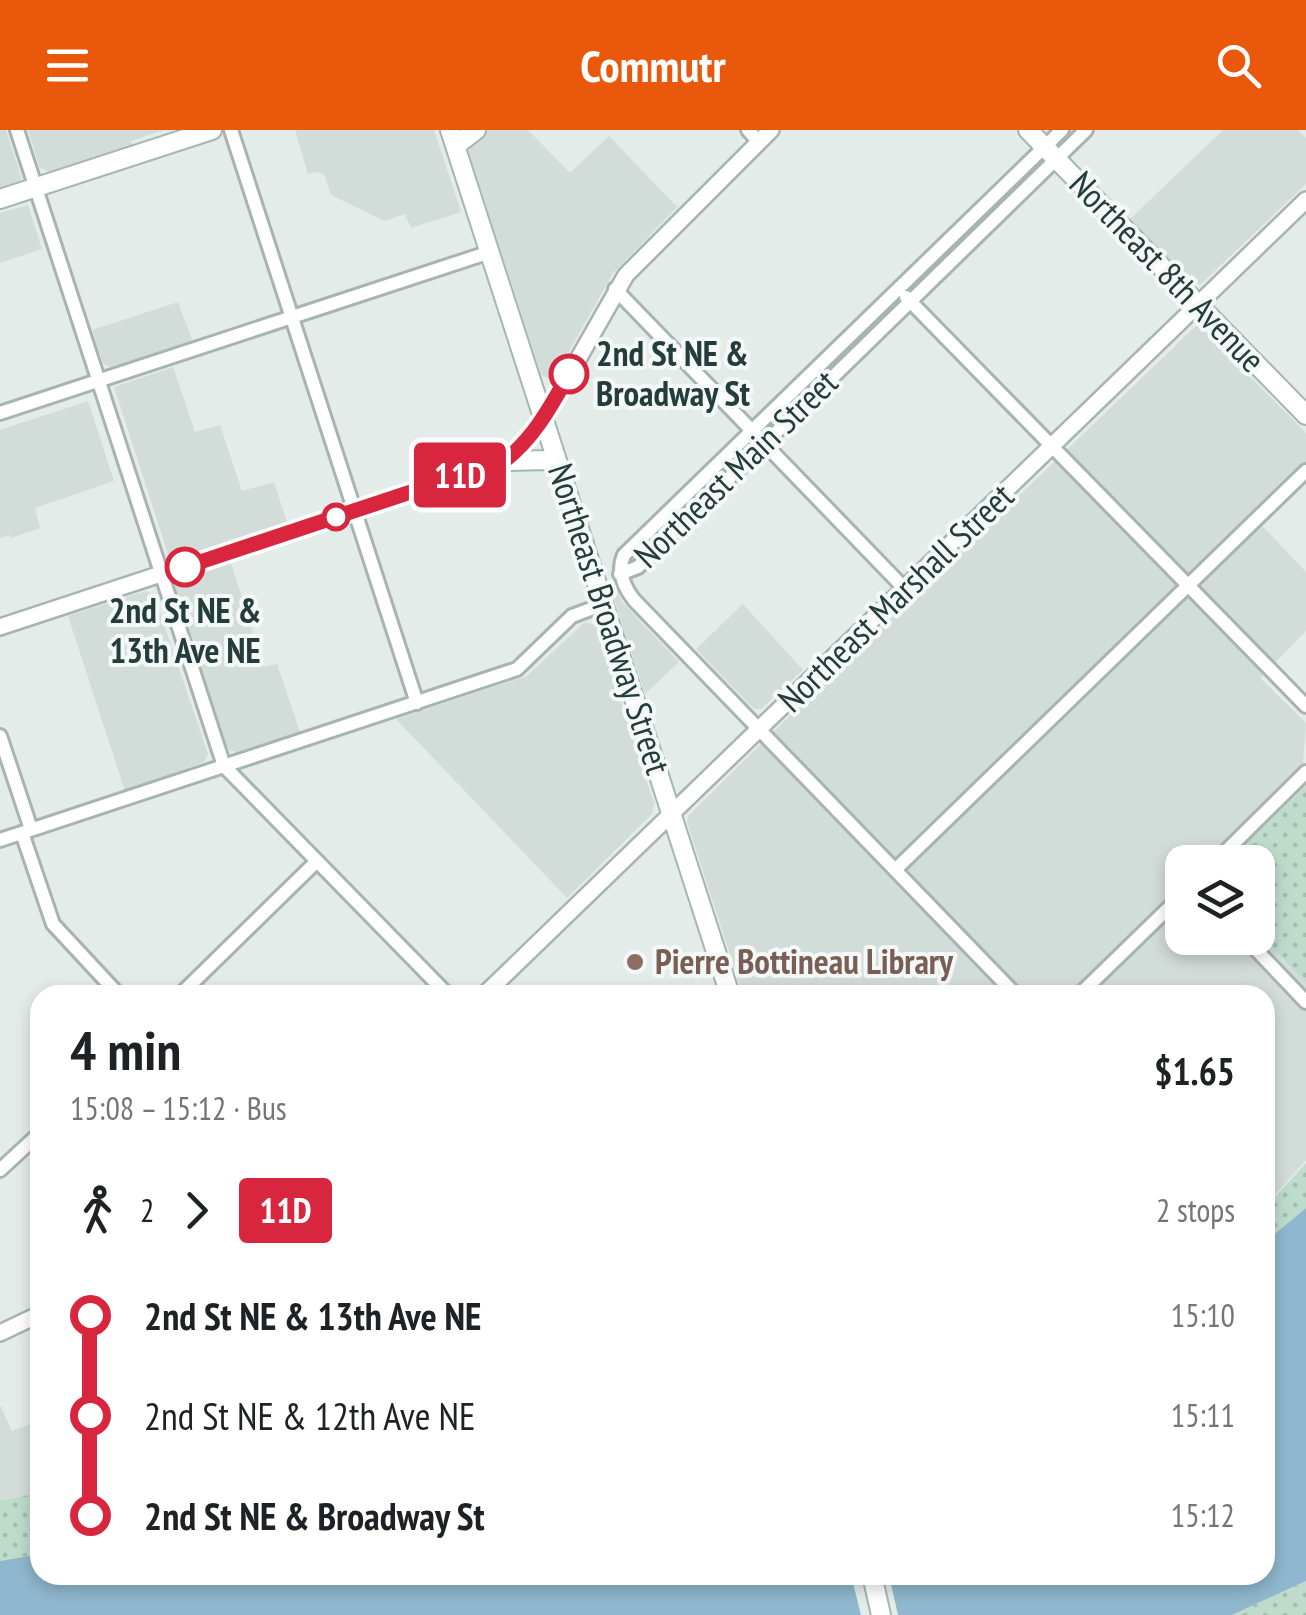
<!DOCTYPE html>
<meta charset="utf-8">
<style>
:root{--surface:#fff;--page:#f2f2f2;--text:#202124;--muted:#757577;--accent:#ea580c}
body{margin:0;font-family:"PT Sans Narrow",sans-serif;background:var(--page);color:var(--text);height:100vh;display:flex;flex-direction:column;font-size:38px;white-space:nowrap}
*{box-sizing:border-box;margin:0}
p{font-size:32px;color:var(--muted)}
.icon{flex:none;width:55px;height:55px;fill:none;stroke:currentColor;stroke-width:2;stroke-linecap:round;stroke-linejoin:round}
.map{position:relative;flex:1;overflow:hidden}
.drawer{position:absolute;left:30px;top:855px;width:1245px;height:600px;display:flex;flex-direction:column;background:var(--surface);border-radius:30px;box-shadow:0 5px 15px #0003}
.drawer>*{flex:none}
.badge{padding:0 20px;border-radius:8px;font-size:35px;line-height:65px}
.fabs{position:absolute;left:1165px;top:715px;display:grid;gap:20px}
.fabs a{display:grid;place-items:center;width:110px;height:110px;border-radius:20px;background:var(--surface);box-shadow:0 5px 15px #0003;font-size:50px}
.map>.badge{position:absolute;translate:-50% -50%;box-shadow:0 0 0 5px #fff}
.legs{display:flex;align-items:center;gap:15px;height:110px;padding:0 40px;font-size:32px}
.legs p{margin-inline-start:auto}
.overview{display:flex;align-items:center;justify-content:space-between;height:170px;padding:0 40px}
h1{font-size:55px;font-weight:700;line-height:75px}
ul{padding:0 40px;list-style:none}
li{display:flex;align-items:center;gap:35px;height:100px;font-size:38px}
li i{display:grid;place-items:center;width:15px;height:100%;margin:0 12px;background:currentColor}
li i::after{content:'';width:25px;height:25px;margin:-12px;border:8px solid;border-radius:50%;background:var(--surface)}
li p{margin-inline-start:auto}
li:first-child i{background:linear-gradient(#0000 50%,currentColor 0)}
li:last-child i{background:linear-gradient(currentColor 50%,#0000 0)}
header{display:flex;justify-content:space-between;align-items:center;height:130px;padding:0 40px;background:var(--accent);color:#fff;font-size:45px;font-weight:700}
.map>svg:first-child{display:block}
.built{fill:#d2dcd9;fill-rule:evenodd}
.park{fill:url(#park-dots)}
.water{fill:#8fb7cd}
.pier{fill:#e4ecea}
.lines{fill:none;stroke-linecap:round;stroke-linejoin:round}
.minor-casing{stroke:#a7b4b2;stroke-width:18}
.tertiary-casing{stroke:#a7b4b2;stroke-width:20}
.secondary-casing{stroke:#a3b7b4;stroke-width:22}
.minor{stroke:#fff;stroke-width:12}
.tertiary{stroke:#fff;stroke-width:15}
.secondary{stroke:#fff;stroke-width:18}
.line-1-casing{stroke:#fff;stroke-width:22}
.line-1{stroke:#d7263d;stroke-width:15}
.stop-1-dot{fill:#fff;stroke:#d7263d;stroke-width:5}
.education-dot{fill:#8d6e63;stroke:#f4f9f7;stroke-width:4}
.labels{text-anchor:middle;stroke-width:8;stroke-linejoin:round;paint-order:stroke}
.street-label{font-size:35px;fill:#243c3b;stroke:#f4f9f7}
.stop-label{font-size:35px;font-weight:bold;fill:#243c3b;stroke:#f4f9f7;text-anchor:start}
.education-label{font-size:35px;font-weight:bold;fill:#785e54;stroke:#f4f9f7;text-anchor:start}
</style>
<header><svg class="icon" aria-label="menu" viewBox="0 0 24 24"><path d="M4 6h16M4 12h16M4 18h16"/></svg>Commutr<svg class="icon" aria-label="search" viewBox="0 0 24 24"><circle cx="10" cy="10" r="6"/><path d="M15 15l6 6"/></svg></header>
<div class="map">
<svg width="1306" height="1485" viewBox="0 0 1306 1485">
<defs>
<pattern id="park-dots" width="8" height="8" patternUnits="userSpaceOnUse" patternTransform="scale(2.5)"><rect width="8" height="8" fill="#bedccc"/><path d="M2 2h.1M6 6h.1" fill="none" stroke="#a3beb0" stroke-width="1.8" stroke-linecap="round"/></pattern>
</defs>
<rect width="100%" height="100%" fill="#e4ecea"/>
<path class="built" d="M0,0h6l16,50 -22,8z
M28,0h137l-34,11 1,5 -83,26 -9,-4z
M295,0h139l27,82 -50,16 -6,-14 -21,7 -53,-26 -7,-21 -7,-2 -9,2z
M485,0h43l42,43 39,-37 68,71 -64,66 -58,103 -6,3 -8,-5 -73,-224z
M1223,0h75l8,8v46l-105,100h-9l-63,-64z
M28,75l14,44 -42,14v-50z
M178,172l15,40 -82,25 -8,-3 -11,-34z
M1198,194l108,109v29l-54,53 54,57v59l-46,47 46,45 -3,39 3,3v395l-41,46v-211h-522l-56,-173 1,-6 92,-91zM1182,732h76v76h-76z
M173,237l22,65 25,-7 22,66 32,-9 13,40 -112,37 -7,-5 -54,-167z
M88,271l26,80 -79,27 5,20 -29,10 -1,-3 -10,3v-108z
M231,433l33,104 13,-3 23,68 -62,20 -8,-1 -5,-8 -50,-156 4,-7z
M615,454l6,17 58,61 -34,32 -35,-108z
M146,461l8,4 54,159 -4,8 -79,29 -57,-175z
M743,474l60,66 -42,39h-7l-58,-60z
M585,492l11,3 58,178 -2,11 -85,84 -171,-179 131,-43z
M0,1275l12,26 28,-11v73l-40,7z"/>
<path class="park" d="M1306,657v195l-48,-49v-71h-32z
M1306,1033v45l-41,34v-34z
M40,1363v61l-40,7v-61z
M1306,1451v34h-74z"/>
<path class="water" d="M1306,1078v373l-74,34h-1232v-54l40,-7v21h1225v-333z"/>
<path class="pier" d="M851,1445h38l9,40h-37z"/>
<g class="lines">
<g class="minor-casing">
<path id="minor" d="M17,0l207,636 224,229
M231,0l186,573
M748,0l11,12
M615,159l289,299
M906,167l400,409
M0,283l490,-161
M620,444l18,-7 448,-437
M0,606l31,93
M22,703l31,91 66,71
M0,710l517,-171 55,-53 32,-12
M1215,732l91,-90
M895,740l411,-399
M1245,808l61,64
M180,865l137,-134
M1016,865l-382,-395c-11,-14 -17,-29 -10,-45l438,-425
M1079,865l103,-100
M0,1040l40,-37"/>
</g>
<g class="tertiary-casing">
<path id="tertiary" d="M0,497l504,-166 14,-10 26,-32 82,-144 145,-145
M484,865l822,-795
M0,1203l40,-19"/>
</g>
<g class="secondary-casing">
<path id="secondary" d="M450,0l280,865
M1028,0l278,285
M455,16l21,-16
M0,69l212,-69
M504,331l45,-1 11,9
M872,1445l9,40"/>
</g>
<use href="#minor" class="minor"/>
<use href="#tertiary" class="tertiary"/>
<use href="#secondary" class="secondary"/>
</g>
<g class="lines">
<g class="line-1-casing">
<path id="line-1" d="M185,437l319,-106c30,-23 47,-55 65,-87"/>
</g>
<use href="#line-1" class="line-1"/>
</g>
<g class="stop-1-dot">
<circle cx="569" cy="244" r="18"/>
<circle cx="336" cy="387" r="12"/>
<circle cx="185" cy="437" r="18"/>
</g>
<circle class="education-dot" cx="635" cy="832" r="10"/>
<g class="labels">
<g class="street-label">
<text transform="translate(1167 142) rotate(46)" y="12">Northeast 8th Avenue</text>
<text transform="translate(736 339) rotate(-44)" y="12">Northeast Main Street</text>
<text transform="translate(896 468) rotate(-44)" y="12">Northeast Marshall Street</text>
<text transform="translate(609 489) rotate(72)" y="12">Northeast Broadway Street</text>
</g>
<g class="stop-label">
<text x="596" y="236">2nd St NE &amp;<tspan x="596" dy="40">Broadway St</tspan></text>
<text x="185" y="493" text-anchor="middle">2nd St NE &amp;<tspan x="185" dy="40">13th Ave NE</tspan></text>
</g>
<g class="education-label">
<text x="655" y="844">Pierre Bottineau Library</text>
</g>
</g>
</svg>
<div class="fabs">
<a><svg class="icon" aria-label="layers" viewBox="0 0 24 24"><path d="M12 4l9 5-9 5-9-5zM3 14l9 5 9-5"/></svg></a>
</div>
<b class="badge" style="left:460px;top:345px;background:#d7263d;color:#fff">11D</b>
<section class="drawer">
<div class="overview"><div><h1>4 min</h1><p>15:08 – 15:12 · Bus</p></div><b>$1.65</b></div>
<div class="legs"><svg class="icon" aria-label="walk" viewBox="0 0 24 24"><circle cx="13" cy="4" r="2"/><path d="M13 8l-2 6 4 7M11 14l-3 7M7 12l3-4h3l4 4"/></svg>2<svg class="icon" aria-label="forward" viewBox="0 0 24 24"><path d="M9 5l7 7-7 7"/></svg><b class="badge" style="background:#d7263d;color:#fff">11D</b><p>2 stops</p></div>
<ul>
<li><i style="color:#d7263d"></i><b>2nd St NE &amp; 13th Ave NE</b><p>15:10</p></li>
<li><i style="color:#d7263d"></i><span>2nd St NE &amp; 12th Ave NE</span><p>15:11</p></li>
<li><i style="color:#d7263d"></i><b>2nd St NE &amp; Broadway St</b><p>15:12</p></li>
</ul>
</section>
</div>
